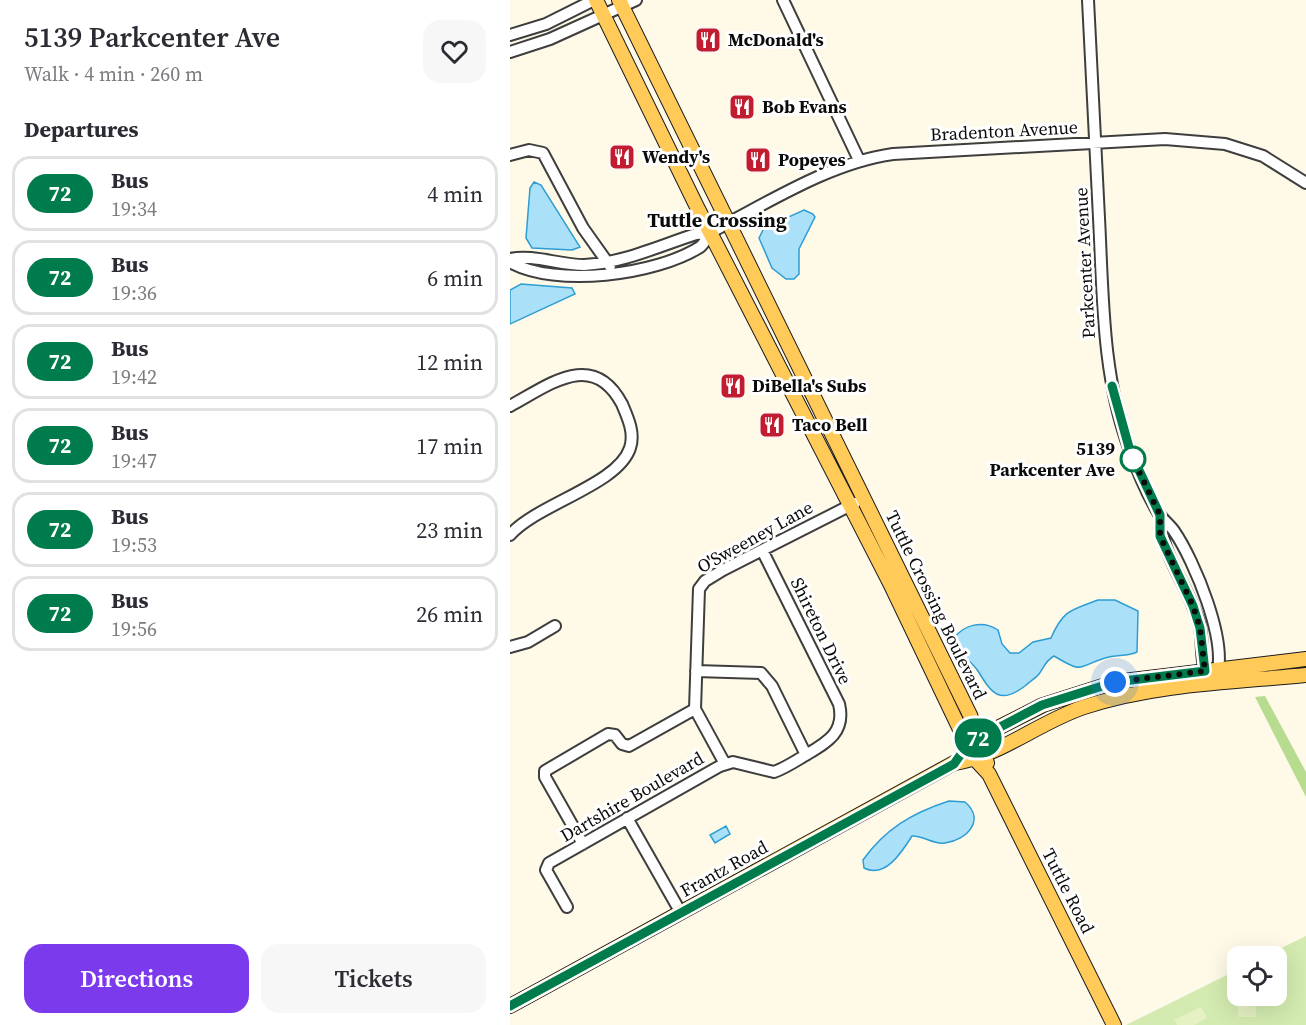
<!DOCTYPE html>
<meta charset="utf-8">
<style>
:root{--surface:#fff;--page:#f7f7f7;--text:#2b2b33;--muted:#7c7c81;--line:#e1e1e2;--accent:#7c3aed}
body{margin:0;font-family:"Source Serif 4",serif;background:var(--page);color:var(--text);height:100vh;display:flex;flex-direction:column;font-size:22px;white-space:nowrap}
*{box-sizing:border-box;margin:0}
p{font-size:20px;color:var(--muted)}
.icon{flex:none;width:33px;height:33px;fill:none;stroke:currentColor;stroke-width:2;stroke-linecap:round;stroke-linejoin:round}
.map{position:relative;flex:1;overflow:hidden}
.details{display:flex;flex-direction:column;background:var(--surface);width:510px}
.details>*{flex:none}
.badge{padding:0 12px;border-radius:20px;font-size:21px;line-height:39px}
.fabs{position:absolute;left:717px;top:946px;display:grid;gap:12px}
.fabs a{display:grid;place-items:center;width:60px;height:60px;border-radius:12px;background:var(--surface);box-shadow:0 6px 24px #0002;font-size:30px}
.you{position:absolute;width:30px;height:30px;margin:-15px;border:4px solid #fff;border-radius:50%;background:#1a73e8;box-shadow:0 0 0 9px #1a73e833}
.map>.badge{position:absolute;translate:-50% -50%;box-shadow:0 0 0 3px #fff}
h2{padding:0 24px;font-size:22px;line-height:54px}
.round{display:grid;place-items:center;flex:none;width:63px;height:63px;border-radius:18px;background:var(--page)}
.summary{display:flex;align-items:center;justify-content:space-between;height:102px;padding:0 24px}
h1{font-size:28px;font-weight:600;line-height:45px}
.primary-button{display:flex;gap:12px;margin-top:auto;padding:12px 24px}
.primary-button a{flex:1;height:69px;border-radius:18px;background:var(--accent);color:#fff;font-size:24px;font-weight:600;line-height:69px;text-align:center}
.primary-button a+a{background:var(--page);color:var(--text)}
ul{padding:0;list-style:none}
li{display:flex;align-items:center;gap:18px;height:75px;margin:0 12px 9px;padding:0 12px;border:3px solid var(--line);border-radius:18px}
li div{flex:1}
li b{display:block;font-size:22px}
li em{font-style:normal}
li .badge{min-width:66px;font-weight:700;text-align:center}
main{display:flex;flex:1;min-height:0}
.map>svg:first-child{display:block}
.green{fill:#d3ebb0}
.forest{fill:#b7dc8f}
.pitch{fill:#e5f1c3}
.water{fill:#aae1f9;stroke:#2d9dd4;stroke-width:1.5}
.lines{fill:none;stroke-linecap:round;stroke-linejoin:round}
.minor-casing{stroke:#3e3e3e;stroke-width:14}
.major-casing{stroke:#1c1c1c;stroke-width:16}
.minor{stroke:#fff;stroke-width:10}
.major{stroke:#ffca58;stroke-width:14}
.line-casing{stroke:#fff;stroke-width:14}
.line{stroke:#007b4b;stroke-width:9}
.walk{stroke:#0b0b0b;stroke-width:6;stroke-dasharray:0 10.8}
.stop-dot{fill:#fff;stroke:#007b4b;stroke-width:3}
.labels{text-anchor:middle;stroke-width:6;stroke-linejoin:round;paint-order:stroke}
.poi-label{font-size:18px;font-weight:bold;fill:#0b0b0b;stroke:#fff;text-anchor:start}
.street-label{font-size:18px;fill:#0b0b0b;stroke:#fff}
.stop-label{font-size:18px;font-weight:bold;fill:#0b0b0b;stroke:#fff;text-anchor:end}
.neighbourhood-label{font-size:20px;font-weight:bold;fill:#0b0b0b;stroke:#fff}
</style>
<main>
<section class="details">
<div class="summary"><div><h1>5139 Parkcenter Ave</h1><p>Walk · 4 min · 260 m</p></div><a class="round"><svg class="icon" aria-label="heart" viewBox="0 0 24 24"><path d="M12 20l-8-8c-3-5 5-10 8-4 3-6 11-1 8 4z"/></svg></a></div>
<h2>Departures</h2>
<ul>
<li><span class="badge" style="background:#007b4b;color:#fff">72</span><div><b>Bus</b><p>19:34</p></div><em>4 min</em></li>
<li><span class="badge" style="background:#007b4b;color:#fff">72</span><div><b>Bus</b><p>19:36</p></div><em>6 min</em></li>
<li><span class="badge" style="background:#007b4b;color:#fff">72</span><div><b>Bus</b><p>19:42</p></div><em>12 min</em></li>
<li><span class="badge" style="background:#007b4b;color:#fff">72</span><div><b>Bus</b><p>19:47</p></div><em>17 min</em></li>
<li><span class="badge" style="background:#007b4b;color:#fff">72</span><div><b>Bus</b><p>19:53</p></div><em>23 min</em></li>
<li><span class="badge" style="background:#007b4b;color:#fff">72</span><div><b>Bus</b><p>19:56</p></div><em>26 min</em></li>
</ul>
<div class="primary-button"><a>Directions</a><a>Tickets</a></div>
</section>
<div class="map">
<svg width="796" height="1025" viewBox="0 0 796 1025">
<rect width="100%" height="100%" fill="#fff9e8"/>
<path class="green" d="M796,936v89h-180l111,-55 1,26h38v-39h-13z"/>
<path class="forest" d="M755,696l41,76v25l-51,-100z"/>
<path class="pitch" d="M727,998h19v19h-18z
M691,1007l6,11 -13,7h-17l-3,-5z"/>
<path class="water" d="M24,182l7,3 39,62 -8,3 -40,-2 -6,-10 4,-50z
M294,210l9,4 2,3 -16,32v25l-5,5h-8l-14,-11 -13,-30 5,-10z
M11,284l51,4 3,6 -65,30v-34z
M588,600h17l23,11 -1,41c-10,5 -21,2 -32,6 -29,9 -21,16 -51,-2 -9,5 -9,10 -15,18 -3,4 -10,8 -14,12 -25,19 -33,8 -47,-15 -9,-13 -22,-17 -25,-32 11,-15 30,-19 45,-9l4,14 8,9h9l14,-11 18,-4c12,-28 20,-28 47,-38z
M439,801l16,1c21,18 2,38 -20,41 -12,2 -22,-8 -33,-7 -10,16 -27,43 -48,32l-1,-8c22,-31 49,-47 86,-59z
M216,826l4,8 -15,9 -5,-8z"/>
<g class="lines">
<g class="minor-casing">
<path id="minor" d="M273,0l76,160
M578,0c4,73 8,146 11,218 4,77 3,157 30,230 8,22 18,46 30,66 4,6 11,11 15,17 20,29 55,112 42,146
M0,35l36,-11 48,-24
M0,52l40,-13 86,-39
M0,155l19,-5 14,3 40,75 27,38
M0,259c23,-5 49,6 74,6 39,-2 75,-19 112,-31l15,-1
M0,262c46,26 146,13 190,-15 5,-4 7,-10 11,-14 5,-4 12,-7 17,-10 51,-27 107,-61 165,-69l272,-15 60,5 38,12 43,27
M0,406c39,-21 83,-57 112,-2 6,14 13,29 8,44 -12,37 -93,56 -120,87
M650,515c0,41 31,73 40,112 3,16 0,36 8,50
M0,647l18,-5 27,-16
M186,671l65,2 11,13 34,69
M215,764l-30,-55 4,-120 6,-8 18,-11 132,-67
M117,818l54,95
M73,844l-38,-67v-6l63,-37 7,1 7,9 7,2 66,-37
M57,907l-21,-37 3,-7 171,-97 13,-4 41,10c11,-4 20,-10 30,-16 22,-13 42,-23 35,-52l-77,-154"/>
</g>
<g class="major-casing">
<path id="major" d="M86,0l101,207 193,376 77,161 9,16 13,14 125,251
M109,0l351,715 17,48
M462,741l71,-36 72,-23 191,-23
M0,1006l444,-243c46,-7 85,-41 130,-56 70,-23 149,-25 222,-32"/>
</g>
<use href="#minor" class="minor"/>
<use href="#major" class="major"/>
</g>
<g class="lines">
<g class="line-casing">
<path id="line" d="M0,1006l444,-242 14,-20 74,-39 73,-23 90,-11 -5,-43 -7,-22 -33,-70v-21l-30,-64 -18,-65"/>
</g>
<use href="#line" class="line"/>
<path class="walk" d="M605,682l90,-11 -5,-43 -7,-22 -33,-70v-21l-27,-56"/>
</g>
<defs>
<g id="restaurant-square" transform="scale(1.35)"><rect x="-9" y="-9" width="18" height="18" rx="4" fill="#c11c30" stroke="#fff"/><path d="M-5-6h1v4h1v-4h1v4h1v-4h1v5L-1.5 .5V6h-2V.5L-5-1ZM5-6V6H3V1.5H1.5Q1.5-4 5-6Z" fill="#fff"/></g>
</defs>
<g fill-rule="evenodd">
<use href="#restaurant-square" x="198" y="40"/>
<use href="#restaurant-square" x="232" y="107"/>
<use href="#restaurant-square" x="112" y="157"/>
<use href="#restaurant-square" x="248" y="160"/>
<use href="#restaurant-square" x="223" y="386"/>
<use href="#restaurant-square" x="262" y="425"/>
</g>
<circle class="stop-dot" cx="623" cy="459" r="12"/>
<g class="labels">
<g class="poi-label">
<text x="218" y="46">McDonald's</text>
<text x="252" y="113">Bob Evans</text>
<text x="132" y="163">Wendy's</text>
<text x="268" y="166">Popeyes</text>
<text x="242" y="392">DiBella's Subs</text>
<text x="282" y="431">Taco Bell</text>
</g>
<g class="street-label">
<text transform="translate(494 131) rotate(-3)" y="6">Bradenton Avenue</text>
<text transform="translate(575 263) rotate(-93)" y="6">Parkcenter Avenue</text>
<text transform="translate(245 537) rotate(-29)" y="6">O'Sweeney Lane</text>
<text transform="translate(426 605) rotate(64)" y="6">Tuttle Crossing Boulevard</text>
<text transform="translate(311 631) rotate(64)" y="6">Shireton Drive</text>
<text transform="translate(122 797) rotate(-30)" y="6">Dartshire Boulevard</text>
<text transform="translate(214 869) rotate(-29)" y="6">Frantz Road</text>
<text transform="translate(558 891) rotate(63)" y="6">Tuttle Road</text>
</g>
<g class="stop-label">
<text x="605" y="455">5139<tspan x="605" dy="21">Parkcenter Ave</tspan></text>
</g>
<g class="neighbourhood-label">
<text x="207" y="227">Tuttle Crossing</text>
</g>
</g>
</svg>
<div class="fabs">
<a><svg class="icon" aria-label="locate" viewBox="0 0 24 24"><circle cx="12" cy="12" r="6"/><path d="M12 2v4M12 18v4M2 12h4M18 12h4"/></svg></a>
</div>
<div class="you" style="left:605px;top:682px"></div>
<b class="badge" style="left:468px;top:738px;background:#007b4b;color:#fff">72</b>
</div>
</main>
